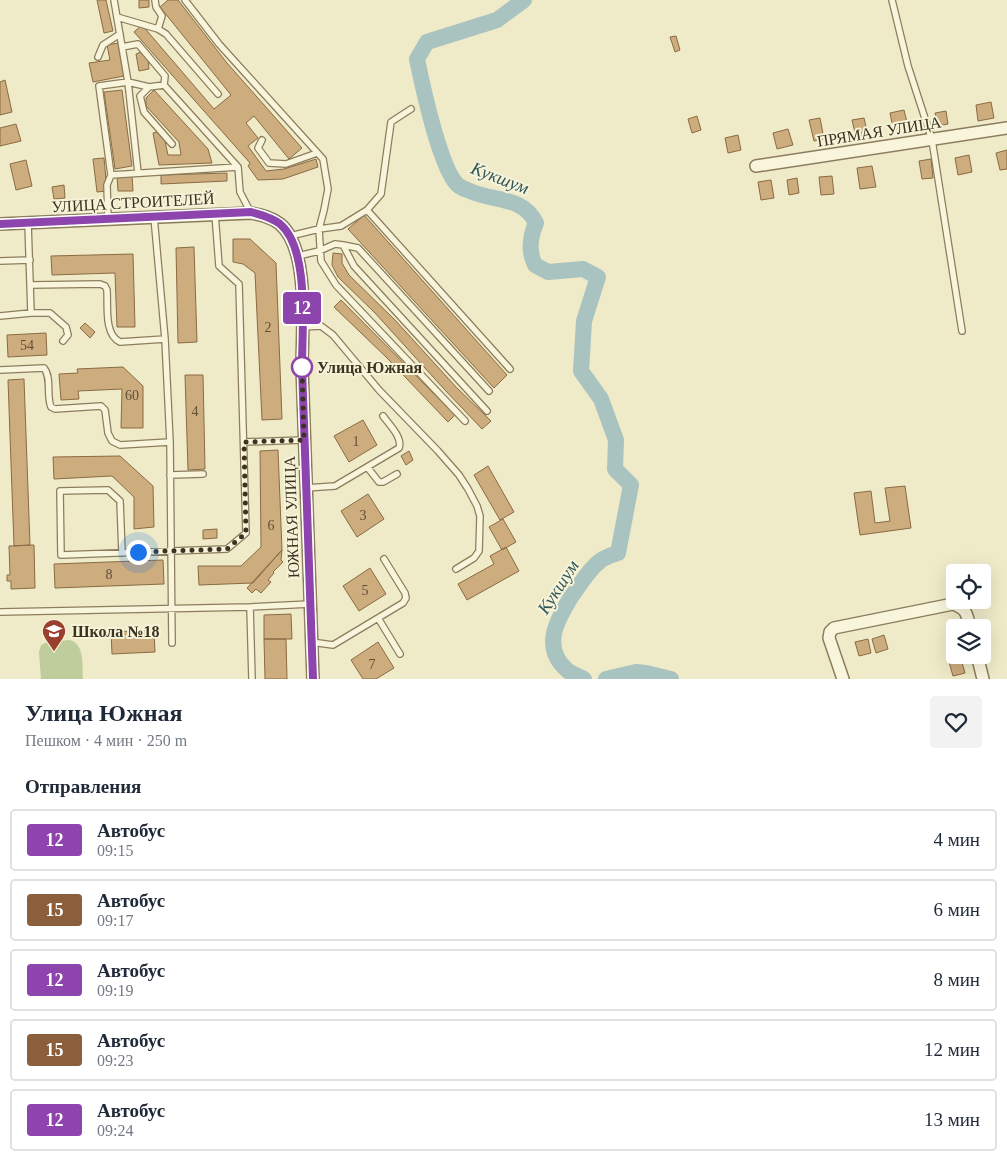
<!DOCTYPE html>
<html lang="ru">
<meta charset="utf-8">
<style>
:root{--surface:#fff;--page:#f2f2f3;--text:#1f2937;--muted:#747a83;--line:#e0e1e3}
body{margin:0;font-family:"Times New Roman",serif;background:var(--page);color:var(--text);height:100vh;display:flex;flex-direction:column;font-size:19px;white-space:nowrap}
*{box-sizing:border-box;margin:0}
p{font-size:16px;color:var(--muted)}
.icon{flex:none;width:28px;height:28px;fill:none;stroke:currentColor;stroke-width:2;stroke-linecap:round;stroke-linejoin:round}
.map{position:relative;height:679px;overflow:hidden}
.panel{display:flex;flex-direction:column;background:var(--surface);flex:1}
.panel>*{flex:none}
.badge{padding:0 10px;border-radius:4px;font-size:18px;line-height:32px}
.tools{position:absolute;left:946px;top:564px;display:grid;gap:10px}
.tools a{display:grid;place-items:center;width:45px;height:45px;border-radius:5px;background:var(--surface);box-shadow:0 5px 20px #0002;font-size:25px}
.you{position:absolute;width:25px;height:25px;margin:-12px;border:4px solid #fff;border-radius:50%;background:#1a73e8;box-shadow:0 0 0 8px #1a73e833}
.map>.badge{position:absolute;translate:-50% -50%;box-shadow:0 0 0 2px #fff}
h2{padding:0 25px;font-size:19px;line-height:45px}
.round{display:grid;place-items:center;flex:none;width:52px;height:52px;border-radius:5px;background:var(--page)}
.summary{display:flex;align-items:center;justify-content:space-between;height:85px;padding:0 25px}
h1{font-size:24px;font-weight:700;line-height:38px}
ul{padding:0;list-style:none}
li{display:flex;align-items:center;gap:15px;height:62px;margin:0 10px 8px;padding:0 15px;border:2px solid var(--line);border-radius:5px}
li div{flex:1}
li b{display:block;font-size:19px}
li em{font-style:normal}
li .badge{min-width:55px;font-weight:700;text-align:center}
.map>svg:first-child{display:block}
.park{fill:#bfcd9c}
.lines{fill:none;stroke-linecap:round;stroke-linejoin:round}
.river{stroke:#a9c3c0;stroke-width:16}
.building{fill:#cdac7e;stroke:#8a6b43}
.service-casing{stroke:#8b7d5d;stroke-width:8}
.minor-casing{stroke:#8b7d5d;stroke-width:14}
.service{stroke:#f9f5dc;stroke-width:5.5}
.minor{stroke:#f9f5dc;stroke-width:11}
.line-casing{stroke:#fff;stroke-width:11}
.line{stroke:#8e44ad;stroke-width:8}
.walk{stroke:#3c3220;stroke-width:5;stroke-dasharray:0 9}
.stop-dot{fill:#fff;stroke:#8e44ad;stroke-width:2.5}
.labels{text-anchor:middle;stroke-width:4;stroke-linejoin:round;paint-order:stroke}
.number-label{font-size:14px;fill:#605038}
.street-label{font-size:16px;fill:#3c3220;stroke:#f6f3d8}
.stop-label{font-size:16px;font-weight:bold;fill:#3c3220;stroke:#f6f3d8;text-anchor:start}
.poi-label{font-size:16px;font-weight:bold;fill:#3c3220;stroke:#f6f3d8;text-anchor:start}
.water-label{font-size:18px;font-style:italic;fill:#30565b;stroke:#f6f3d8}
</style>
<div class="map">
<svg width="1007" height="679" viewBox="0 0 1007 679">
<rect width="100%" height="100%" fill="#efeac8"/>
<path class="park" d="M70,640c15,4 12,26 13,39h-42l-2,-27 2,-7 6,-3z"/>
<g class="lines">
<path class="river" d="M524,0l-27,20 -70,22 -10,17c5,25 24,114 42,127 3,2 8,4 11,5 25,11 53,5 66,32 -6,14 -8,28 -1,42l13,7 35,-3 15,8 -14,44 -3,50 20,28 15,41 -1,29 16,16 -13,68c-6,2 -13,4 -18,8 -12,9 -20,24 -29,36 -14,23 -30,50 -4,73 4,4 12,6 17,9
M606,679l30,-7 10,1 25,6"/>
</g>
<path class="building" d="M97,0h9l7,31 -9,2z
M139,0h10v7l-10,1z
M168,0h10l49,63 75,85 -13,11 -35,-43 -8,7 12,15 -10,8 18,25 18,-2 32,-10 2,8 -35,12 -25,1 -10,-14 2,-3 -116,-131 8,-7 72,84 17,-14 -71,-88z
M676,36l4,14 -5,2 -5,-15z
M118,43l6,33 -31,6 -4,-19 21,-3 -3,-15z
M141,52l7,7 1,10 -10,2 -3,-17z
M5,80l7,32 -12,3v-33z
M122,90l10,76 -17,3 -11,-77z
M154,90l54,59 4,14 -53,2 -6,-32 4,-1 8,9 3,14h13l-2,-13 -33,-36v-8z
M991,102l3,16 -16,3 -2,-16z
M904,110l5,20 -15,3 -4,-20z
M946,111l2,13 -10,2 -3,-13z
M697,116l4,14 -9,3 -4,-14z
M820,118l4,21 -10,2 -5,-21z
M864,118l4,17 -12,2 -4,-17z
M16,124l5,17 -21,5v-18z
M788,129l5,16 -16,4 -4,-16z
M738,135l3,15 -13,3 -3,-15z
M1007,150v19l-7,1 -4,-17z
M969,155l3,17 -14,3 -3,-17z
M104,158l3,33 -10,1 -4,-33z
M931,159l2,19 -11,1 -3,-18z
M26,160l6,26 -16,4 -6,-26z
M872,166l4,21 -16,2 -3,-21z
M227,173v8l-66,3v-9z
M117,176h15l1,15h-15z
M832,176l2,18 -13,1 -2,-18z
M797,178l2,15 -10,2 -2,-15z
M771,180l3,18 -13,2 -3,-18z
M64,185l1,13 -11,1 -2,-12z
M364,215l143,160 -13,13 -146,-159z
M233,239h17l26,24 6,156 -20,1 -7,-147 -12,-9 -10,-2z
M194,247l3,95 -19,1 -2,-95z
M333,253l9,1v9l7,12 46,45 61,67 35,34 -9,8 -38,-40 -69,-76 -37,-36 -6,-12z
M133,254l2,73h-18l-2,-54 -63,2 -1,-19z
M341,300l114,115 -7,7 -62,-65 -52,-50z
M85,323l10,9 -5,6 -10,-10z
M46,333l1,22 -39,2 -1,-22z
M123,367l20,19v42h-22l1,-39 -44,2 1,8 -18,1 -2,-26 19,-1 -1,-4z
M185,375h18l2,94 -17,1z
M24,379l6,166 -16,1 -6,-166z
M363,420l14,25 -28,17 -15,-26z
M278,450l4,100 -29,33 -54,2 -1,-19h43l20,-19 -1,-96z
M409,451l4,9 -7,5 -5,-9z
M120,456l33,30 1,41 -20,2v-32l-22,-21 -58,3 -1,-22z
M488,466l26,46 -14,8 -26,-45z
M905,486l6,42 -51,7 -6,-42 17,-2 4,32 15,-2 -5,-33z
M368,494l16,25 -27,18 -16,-26z
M503,519l13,23 -14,8 -13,-23z
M217,529v9l-14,1v-9z
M34,545l1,43 -24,1v-8h-4v-6h3l-1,-29z
M506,547l13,24 -52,29 -9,-16 36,-20 -4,-8z
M282,550l-1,10 2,2 -10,10 1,1 -6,7 3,2 -10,11 -5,-4 -4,4 -5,-5z
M163,560l1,24 -109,4 -1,-24z
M370,568l16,26 -27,17 -16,-25z
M291,614l1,25h-28v-24z
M154,630l1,22 -43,2 -1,-22z
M884,635l4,14 -12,4 -4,-14z
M264,639h22l1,40h-22z
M868,639l3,14 -12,3 -4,-14z
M378,642l16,26 -18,11h-13l-12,-19z
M961,659l4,14 -12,3 -4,-14z"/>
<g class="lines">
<g class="service-casing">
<path id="service" d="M114,0l14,82 10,91
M155,0l1,7 6,9 -4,13
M185,0l34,44 104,115 5,30 -4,21 -5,19 -29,7
M892,0l16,66 24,74 30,191
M117,17l41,12 8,5 52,60
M122,47l16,-3 27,32 -1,9
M98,57l5,-12 17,-11
M262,140l-4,8 11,15 17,1 31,-11
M172,144l-28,-32 -4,-16 9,-9 15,-2 74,82 2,25 11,21
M111,175l-12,-89 29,-4 21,5
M367,210l14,-16 10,-72 20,-13
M154,217l11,122 5,103 2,201
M108,219l-1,-34 4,-10 127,-8
M343,245l15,3 131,143
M298,256l21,-5 16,-7 8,1 11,21 133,145
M0,261l30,-1
M31,285l69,-1 5,2 2,4c1,16 -3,45 13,52l45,-3
M31,313h19l16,14 2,8 -5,6
M0,316l31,-3 -3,-90
M302,327l19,-1 12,9 46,55 59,61 21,24 9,14 9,17 3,10 -1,35 -5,7 -18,11
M0,370l44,-2c8,10 2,27 7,39l4,2 46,-3 4,4 3,23 4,8 8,4 50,-3
M465,421l-129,-136 -15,-24 -2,-32 22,-3 26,-16 143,159
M244,442l60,-2
M368,468l11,14h4l14,-8
M170,475l33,-1
M306,488l29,-2 64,-38c4,-10 -10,-24 -16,-32
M122,553l-2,-52 -12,-11 -48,1 1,64 166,-6 19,-16 -7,-249 -20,-18 -4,-52
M250,607l2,72
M0,612l250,-5 60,-3
M378,618l22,36
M311,642l22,3 70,-42 3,-5 -1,-5 -21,-34"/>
</g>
<g class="minor-casing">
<path id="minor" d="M756,166l251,-38
M0,224l251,-11c10,2 20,4 29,11 30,25 22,106 22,143l11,312
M977,655l6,24
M843,679l-14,-41 1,-6 4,-4 119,-24c14,5 14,10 17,24"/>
</g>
<use href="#service" class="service"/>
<use href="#minor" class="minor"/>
</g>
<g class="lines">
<g class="line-casing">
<path id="line" d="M0,224l251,-12c10,3 20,5 29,12 30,25 22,106 22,143l11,312"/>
</g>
<use href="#line" class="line"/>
<path class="walk" d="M138,552l89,-3 19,-16 -2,-91 60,-2 -2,-73"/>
</g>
<defs>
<g id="school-pin" transform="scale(1.25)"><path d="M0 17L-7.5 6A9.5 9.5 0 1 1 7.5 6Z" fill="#9a3f2d" stroke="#f6f3d8"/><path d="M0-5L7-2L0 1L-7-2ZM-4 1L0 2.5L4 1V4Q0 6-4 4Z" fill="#fff"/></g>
</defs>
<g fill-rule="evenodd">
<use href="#school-pin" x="54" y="631"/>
</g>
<circle class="stop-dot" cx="302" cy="367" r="10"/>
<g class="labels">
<g class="number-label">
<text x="268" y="332">2</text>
<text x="27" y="350">54</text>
<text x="132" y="400">60</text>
<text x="195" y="416">4</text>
<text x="356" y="446">1</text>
<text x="363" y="520">3</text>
<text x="271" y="530">6</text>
<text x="109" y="579">8</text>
<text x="365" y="595">5</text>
<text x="372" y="669">7</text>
</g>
<g class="street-label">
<text transform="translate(879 131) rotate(-9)" y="6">ПРЯМАЯ УЛИЦА</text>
<text transform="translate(133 202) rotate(-3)" y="6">УЛИЦА СТРОИТЕЛЕЙ</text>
<text transform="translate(291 517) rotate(-92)" y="6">ЮЖНАЯ УЛИЦА</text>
</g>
<g class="stop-label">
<text x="317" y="373">Улица Южная</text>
</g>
<g class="poi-label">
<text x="72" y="637">Школа №18</text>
</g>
<g class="water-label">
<text transform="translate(500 178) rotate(21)" y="6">Кукшум</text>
<text transform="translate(558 587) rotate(-57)" y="6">Кукшум</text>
</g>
</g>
</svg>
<div class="tools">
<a><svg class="icon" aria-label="locate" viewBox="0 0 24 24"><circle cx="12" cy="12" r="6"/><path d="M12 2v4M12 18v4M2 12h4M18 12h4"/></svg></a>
<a><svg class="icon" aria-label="layers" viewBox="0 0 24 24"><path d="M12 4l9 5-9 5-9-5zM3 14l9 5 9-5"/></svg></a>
</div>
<div class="you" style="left:138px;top:552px"></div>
<b class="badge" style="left:302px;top:308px;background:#8e44ad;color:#fff">12</b>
</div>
<section class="panel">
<div class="summary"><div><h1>Улица Южная</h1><p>Пешком · 4 мин · 250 m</p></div><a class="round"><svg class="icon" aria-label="heart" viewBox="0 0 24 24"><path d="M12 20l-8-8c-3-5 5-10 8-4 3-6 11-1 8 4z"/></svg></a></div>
<h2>Отправления</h2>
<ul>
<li><span class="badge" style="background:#8e44ad;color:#fff">12</span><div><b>Автобус</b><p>09:15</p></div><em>4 мин</em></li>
<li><span class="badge" style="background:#8b5e3c;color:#fff">15</span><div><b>Автобус</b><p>09:17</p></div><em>6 мин</em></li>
<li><span class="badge" style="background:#8e44ad;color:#fff">12</span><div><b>Автобус</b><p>09:19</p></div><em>8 мин</em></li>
<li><span class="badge" style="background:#8b5e3c;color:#fff">15</span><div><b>Автобус</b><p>09:23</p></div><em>12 мин</em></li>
<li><span class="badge" style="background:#8e44ad;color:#fff">12</span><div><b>Автобус</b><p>09:24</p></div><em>13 мин</em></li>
</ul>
</section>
